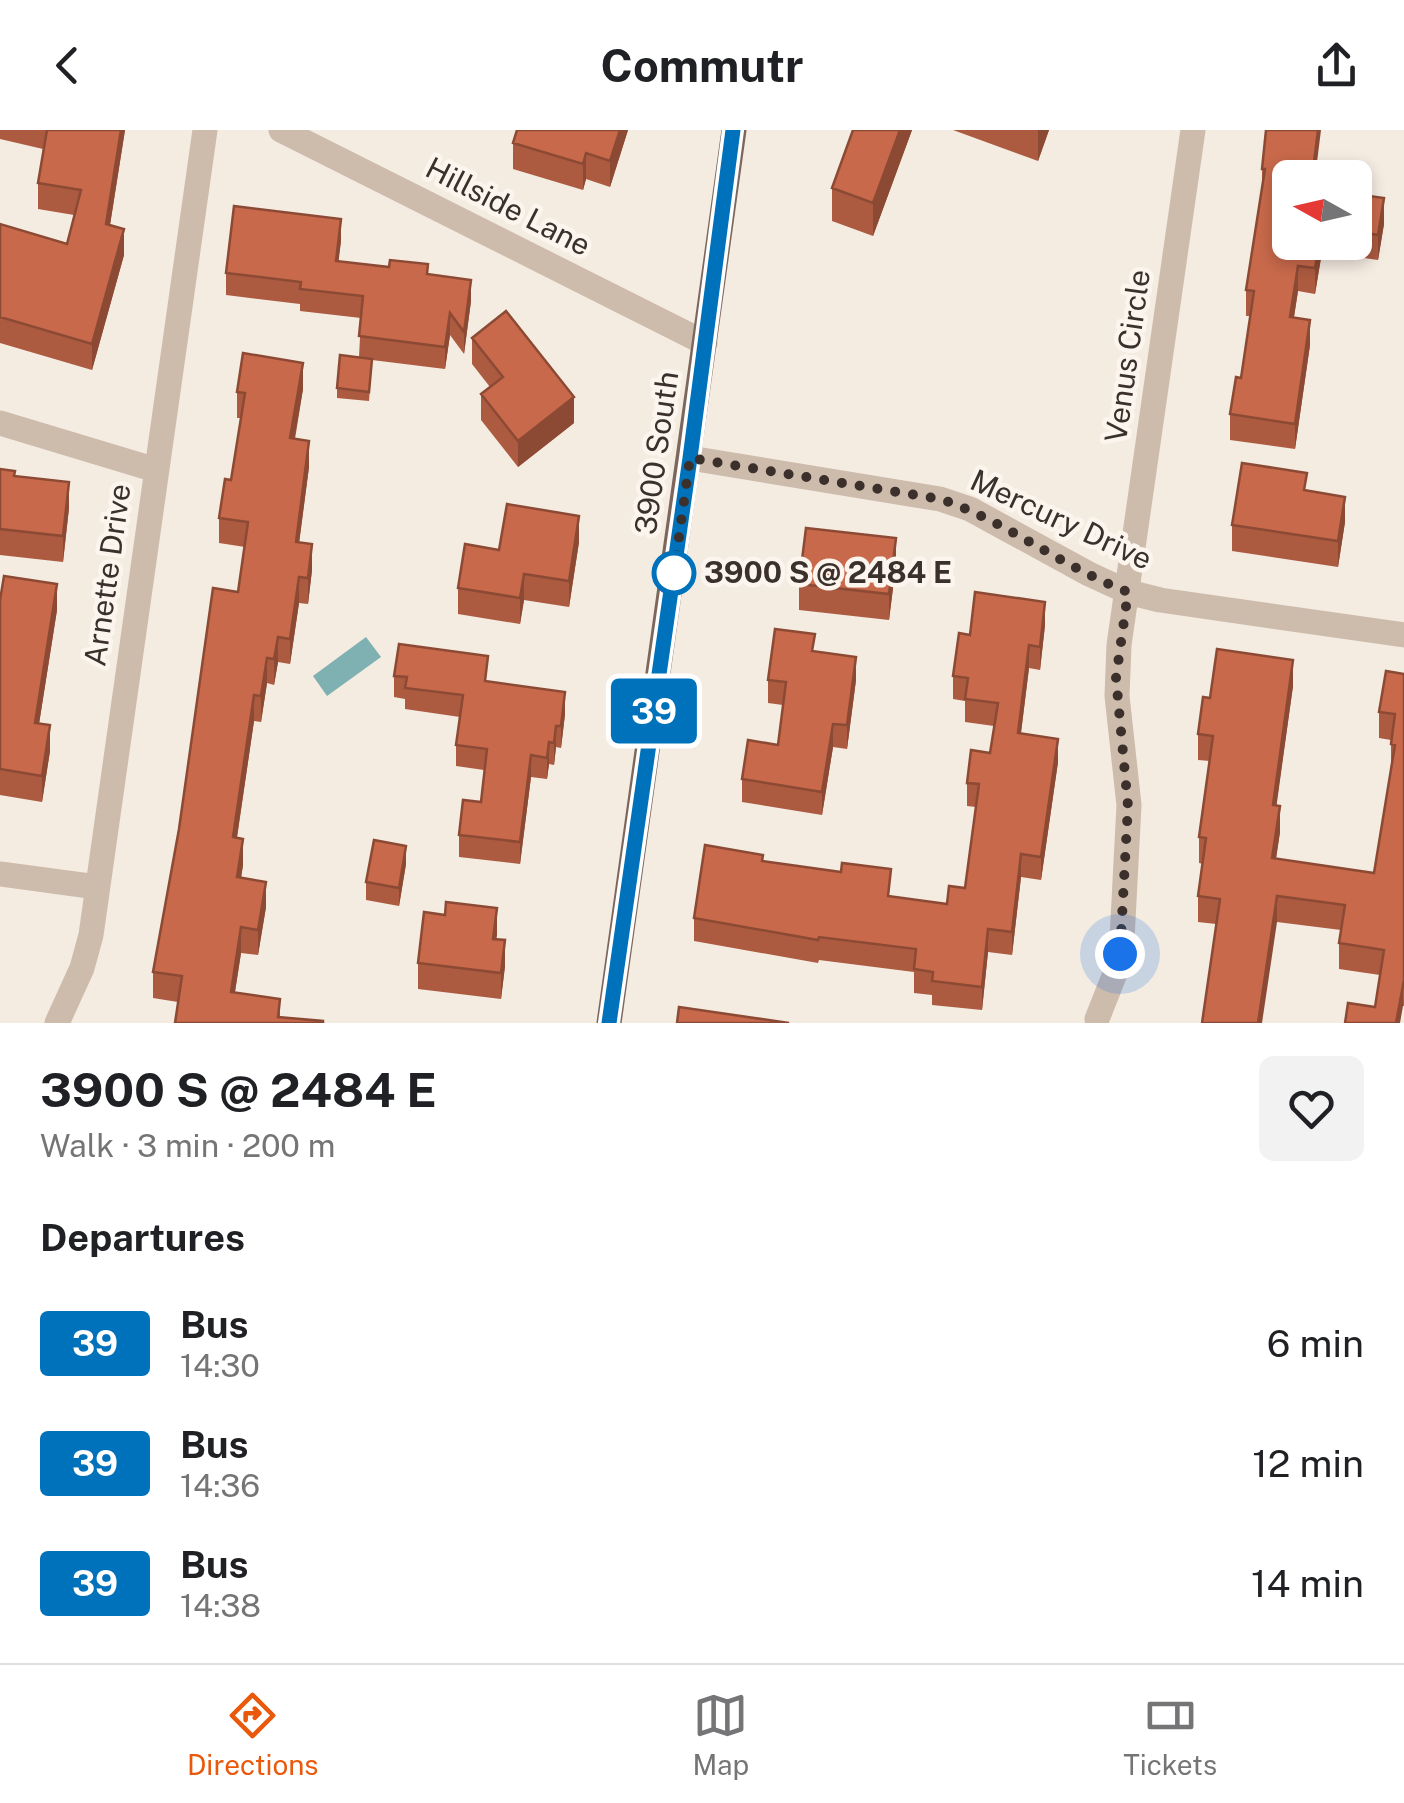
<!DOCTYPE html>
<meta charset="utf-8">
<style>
:root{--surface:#fff;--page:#f2f2f2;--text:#202124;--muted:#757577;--line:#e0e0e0;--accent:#ea580c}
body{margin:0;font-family:"Public Sans",sans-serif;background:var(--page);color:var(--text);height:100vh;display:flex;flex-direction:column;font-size:38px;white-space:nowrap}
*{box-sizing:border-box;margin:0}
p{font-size:32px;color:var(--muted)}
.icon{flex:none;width:55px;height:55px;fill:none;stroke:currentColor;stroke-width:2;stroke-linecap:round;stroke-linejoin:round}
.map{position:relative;height:893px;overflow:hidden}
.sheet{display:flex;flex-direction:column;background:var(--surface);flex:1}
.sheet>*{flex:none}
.badge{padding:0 20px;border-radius:8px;font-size:35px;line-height:65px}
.needle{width:65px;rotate:278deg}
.controls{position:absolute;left:1272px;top:30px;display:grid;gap:20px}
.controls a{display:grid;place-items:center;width:100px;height:100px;border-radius:15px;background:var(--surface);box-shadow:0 5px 15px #0003;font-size:50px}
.you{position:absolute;width:50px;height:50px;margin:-25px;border:8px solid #fff;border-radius:50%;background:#1a73e8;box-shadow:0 0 0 15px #1a73e833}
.map>.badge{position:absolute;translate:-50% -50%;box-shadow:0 0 0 5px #fff}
h2{padding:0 40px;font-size:38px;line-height:90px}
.round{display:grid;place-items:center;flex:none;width:105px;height:105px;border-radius:15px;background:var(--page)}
.headline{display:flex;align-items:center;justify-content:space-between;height:170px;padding:0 40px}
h1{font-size:48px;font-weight:700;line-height:75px}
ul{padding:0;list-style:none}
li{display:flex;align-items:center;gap:30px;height:120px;padding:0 40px}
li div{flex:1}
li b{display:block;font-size:38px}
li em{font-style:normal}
li .badge{min-width:110px;font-weight:700;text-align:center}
header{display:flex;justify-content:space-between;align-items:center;height:130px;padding:0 40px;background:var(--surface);font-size:45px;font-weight:700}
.menu{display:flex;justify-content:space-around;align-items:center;height:140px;border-top:2px solid var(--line);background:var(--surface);font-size:28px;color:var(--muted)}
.menu a{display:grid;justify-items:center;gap:5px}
.menu .selected{color:var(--accent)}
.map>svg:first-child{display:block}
.water{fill:#7fb0b2}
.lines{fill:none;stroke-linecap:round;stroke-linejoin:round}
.minor{stroke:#cdbbac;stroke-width:25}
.major{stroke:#7d675c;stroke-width:25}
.wall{fill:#ac5a40}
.shaded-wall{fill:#8c4a34}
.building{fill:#c8694b;stroke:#8c4a34;stroke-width:2.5}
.line-casing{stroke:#fff;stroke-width:22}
.line{stroke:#0072bc;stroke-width:15}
.walk{stroke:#3b302b;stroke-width:10;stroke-dasharray:0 18}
.stop-dot{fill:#fff;stroke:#0072bc;stroke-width:5}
.labels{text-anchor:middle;stroke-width:9;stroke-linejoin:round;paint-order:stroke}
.street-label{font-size:30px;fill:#3b302b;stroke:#fbf5ee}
.stop-label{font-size:30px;font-weight:bold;fill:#3b302b;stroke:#fbf5ee;text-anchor:start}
</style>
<header><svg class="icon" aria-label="back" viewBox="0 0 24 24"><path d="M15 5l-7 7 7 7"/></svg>Commutr<svg class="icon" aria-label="share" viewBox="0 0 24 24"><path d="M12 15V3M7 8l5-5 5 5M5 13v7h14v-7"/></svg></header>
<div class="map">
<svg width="1404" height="893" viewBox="0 0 1404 893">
<rect width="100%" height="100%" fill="#f4ebe1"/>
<path class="water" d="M366,507l15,20 -54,39 -14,-20z"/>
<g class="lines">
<path class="minor" d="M281,0l424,213
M0,293l156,47
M690,328l250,41 30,10 119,65 39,18 32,8 244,35
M0,744l97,13
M1097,889l19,-48 6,-32 7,-134 -12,-109 2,-51 74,-515
M57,893l25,-55 9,-33 114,-805"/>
<path class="major" d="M609,893l125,-893"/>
</g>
<path class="wall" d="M0,0h125l-15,95 14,30 -32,115 -92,-27v-119l67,20 7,-29 -36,-6v-26l5,-34 -43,-10z
M628,0l-18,57 -24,-8 -3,11 -70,-21v-26z
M853,0h59l-39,106 -41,-15v-33z
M953,0h96l-11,31z
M1266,0l24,112h65v-48l29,30 -6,36 -56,-8 -7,42 -17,-3 -4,26 16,28 -15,104 -65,-9v-26l11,-36 9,-62h-4v-26l16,-99v-22z
M341,111l-3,20 90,13 43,27 -7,53 -14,-19 -5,34 -73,-9 -3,41 -32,-3v-10l22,-31 2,-39 -61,-7v-7l-74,-9v-22z
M472,208l102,85 -56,44 -37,-47v-26l9,-7 -18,-23z
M243,223l60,10v26l-8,50 14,2v26l-10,75 13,2v26l-4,34 -9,-1 -9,61 -12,-2 -4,23 -7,-2 -6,39 -7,-1 -17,117 6,1v26l-2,13 25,4v25l-8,48 -17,-2 -6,39 45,7v18l43,4v2h-148l3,-21 -25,-4v-26l26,-143 34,-241 25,4 7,-45 -26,-4v-25l6,-39 6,1 10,-62h-4v-26z
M0,339l15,7 54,32 -6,54 -63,-7z
M1307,361l38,31 -7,45 -106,-16v-26z
M579,412l-10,65 -45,-7 -4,24 -62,-10v-26l41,-38z
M896,434l-7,56 -90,-10v-26z
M0,470l57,10 -18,114 11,27 -8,51 -42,-7z
M1045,495l-5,45 -11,-2 -8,65 37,29 -17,118 -20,-3 -9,78 -24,-3 -6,58 -50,-5v-10l-18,-2v-21l-95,-12 -1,3 -124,-22v-23l69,-57 128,36 56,7 18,-16 11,-81 -9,-1v-23l23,-30 4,-27 -29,-4v-21l-12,-2v-23l17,-41z
M815,521l41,29 -9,69 -14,-2 -11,68 -80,-13v-23l36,-34 5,-40 -15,-2v-23z
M1404,544v332l-29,1 5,-32 -41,-6v-26l2,-13 -64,-8 -61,2 -18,-2v-26l5,-32 -4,-1v-26l11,-76 -12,-1v-26l12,-36 83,-12 -17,120 4,26 -4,27 98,14 17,-103v-30l-12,-2v-26z
M394,546l94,5 77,33 -4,34 -5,-1 -2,18 -5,-1 -2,15 -16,-2 -11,87 -61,-7v-22l22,-33 3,-32 -28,-4v-21l4,-28 -55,-8v-10l-11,-2z
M406,734l-7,42 -33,-6v-18z
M497,804l-1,5 9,27 -4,33 -83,-10v-26z"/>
<path class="shaded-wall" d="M121,0h4l-19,120v-26z
M620,0h8l-18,57v-26z
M900,0h12l-39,106v-33z
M1038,0h11l-11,31z
M1318,0h3l-6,48h-3z
M586,23v26l-3,11v-26z
M1384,68v26l-6,36v-25z
M341,89v22l-5,42v-22z
M124,99v26l-32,115v-26z
M1320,112h2v10l-7,42v-26z
M1298,136v25l-8,51v-25z
M471,150v21l-7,53v-22z
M450,183v22l-5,34v-22z
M1310,190v25l-15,104v-25z
M303,233v26l-13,75v-26z
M574,267v26l-56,44v-26z
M309,311v26l-13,100v-25z
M69,352v26l-6,54v-26z
M1345,367v25l-7,45v-26z
M579,386v26l-10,65v-26z
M896,408v26l-7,56v-26z
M312,414v26l-4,34v-26z
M524,444v26l-4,24v-26z
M299,447v26l-9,61v-25z
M57,454v26l-22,139v-26z
M1045,472v23l-5,45v-23z
M278,507v25l-4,23v-26z
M1029,515v23l-11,88v-23z
M856,527v23l-9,69v-24z
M267,528v25l-6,39v-26z
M1293,530v26l-20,145v-26z
M565,562v22l-4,34v-22z
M254,565v26l-21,142v-26z
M833,594v23l-11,68v-23z
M50,595v26l-8,51v-26z
M556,596v21l-2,18v-22z
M1058,609v23l-17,118v-23z
M549,612v22l-2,15v-21z
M531,625v22l-11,87v-22z
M1280,676v26l-8,52v-26z
M243,709v26l-6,38v-26z
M406,716v18l-7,42v-18z
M1021,724v23l-9,78v-23z
M266,752v25l-8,48v-25z
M1277,766v26l-15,101h-4z
M497,778v26l-4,31v-26z
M241,797v26l-10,64v-25z
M988,799v23l-6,58v-23z
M505,810v26l-4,33v-26z
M1403,850v26l-3,17h-4z"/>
<path class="building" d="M47,0h74l-15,94 18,5 -32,115 -92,-27v-93l67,20 14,-54 -43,-7z
M517,0h103l-10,31 -24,-8 -3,11 -70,-21z
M853,0h47l-27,73 -41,-15z
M1266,0h52l-6,48h-22v64h30l-5,26 -17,-2 -8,51 20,3 -15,104 -65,-10 6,-37 5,1 13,-87 -8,-1 19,-121h-3z
M1355,64l29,4 -6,37 -23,-4z
M234,76l107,13 -5,42 53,6 1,-7 38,4 -1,10 44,6 -7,52 -14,-19 -5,34 -86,-11 4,-40 -63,-7 1,-7 -75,-9z
M506,181l68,86 -56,44 -37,-47 22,-17 -31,-39z
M243,223l60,10 -13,75 19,3 -13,101 16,2 -4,34 -9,-1 -9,62 -12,-2 -4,22 -7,-1 -6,38 -7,-1 -21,142 10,2 -6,38 29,5 -8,48 -17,-3 -10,65 49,7 -2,18 45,4v2h-148l7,-47 -29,-4 26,-143 34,-241 25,4 10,-70 -29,-4 6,-39 6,1 14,-87 -8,-1z
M340,225l32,4 -3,33 -32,-4z
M1242,333l65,10 -3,17 41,7 -7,44 -106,-16z
M0,339l15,2 -1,5 55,6 -6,54 -63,-7z
M507,374l72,12 -10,65 -45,-7 -4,24 -62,-10 7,-44 34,6z
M806,398l90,10 -7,56 -90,-10z
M4,446l53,8 -22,139 15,2 -8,51 -42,-7v-169z
M975,462l70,10 -5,45 -11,-2 -11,88 40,6 -17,118 -20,-3 -9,78 -24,-3 -6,58 -50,-6 1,-9 -19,-3 2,-20 -97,-12 -1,3 -124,-22 11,-73 58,10 -1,6 79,11 1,-9 49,6 -3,27 59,8 2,-18 16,2 14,-104 -12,-1 4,-33 19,3 8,-50 -33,-4 3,-21 -15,-2 6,-43 11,2z
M775,499l40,5 -3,17 44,6 -9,68 -14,-1 -11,68 -80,-13 6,-39 30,5 8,-63 -18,-2z
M399,514l89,12 -3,25 80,11 -4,34h-5l-2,17 -5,-1 -2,16 -16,-3 -11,87 -61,-7 4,-35 18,2 6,-53 -31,-4 7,-50 -58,-7 2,-11 -13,-1z
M1217,519l76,11 -20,145 7,1 -8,52 102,15 21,-128 -4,-1 4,-30 -16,-2 7,-41 18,3v306l-8,43h-51l3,-20 27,4 9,-57 -45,-7 6,-38 -68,-9 -19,127h-56l18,-124 -22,-3 8,-58 -7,-1 14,-101 -15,-2 5,-37 7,1z
M374,710l32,6 -7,42 -33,-6z
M446,772l51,6 -4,31 12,1 -4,33 -83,-10 6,-51 21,3z
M679,877l110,16h-112z"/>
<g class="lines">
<g class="line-casing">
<path id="line" d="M609,893l81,-565 43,-328"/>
</g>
<use href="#line" class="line"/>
<path class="walk" d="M674,443l16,-115 250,41c66,22 122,68 188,93l-12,86 12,128 -8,148"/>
</g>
<circle class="stop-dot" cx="674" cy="443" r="20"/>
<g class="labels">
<g class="street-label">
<text transform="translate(508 77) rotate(27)" y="10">Hillside Lane</text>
<text transform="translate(1128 226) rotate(-82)" y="10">Venus Circle</text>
<text transform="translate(657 323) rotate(-82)" y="10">3900 South</text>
<text transform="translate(1061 390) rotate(25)" y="10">Mercury Drive</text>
<text transform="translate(108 445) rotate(-82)" y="10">Arnette Drive</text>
</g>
<g class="stop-label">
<text x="704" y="453">3900 S @ 2484 E</text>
</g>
</g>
</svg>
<div class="controls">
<a><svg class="needle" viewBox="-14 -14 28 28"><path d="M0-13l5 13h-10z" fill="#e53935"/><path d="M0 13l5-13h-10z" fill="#757577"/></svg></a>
</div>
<div class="you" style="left:1120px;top:824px"></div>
<b class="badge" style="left:654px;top:581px;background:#0072bc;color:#fff">39</b>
</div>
<section class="sheet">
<div class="headline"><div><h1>3900 S @ 2484 E</h1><p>Walk · 3 min · 200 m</p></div><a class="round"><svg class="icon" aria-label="heart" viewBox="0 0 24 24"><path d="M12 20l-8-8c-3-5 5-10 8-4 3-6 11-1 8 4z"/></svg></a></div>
<h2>Departures</h2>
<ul>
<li><span class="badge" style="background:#0072bc;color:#fff">39</span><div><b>Bus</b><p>14:30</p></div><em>6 min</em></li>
<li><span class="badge" style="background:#0072bc;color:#fff">39</span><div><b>Bus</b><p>14:36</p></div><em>12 min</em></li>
<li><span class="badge" style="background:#0072bc;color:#fff">39</span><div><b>Bus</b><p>14:38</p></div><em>14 min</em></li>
</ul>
</section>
<nav class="menu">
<a class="selected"><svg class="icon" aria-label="directions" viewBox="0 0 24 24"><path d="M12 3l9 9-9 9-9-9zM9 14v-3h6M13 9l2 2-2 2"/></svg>Directions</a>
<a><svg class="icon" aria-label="map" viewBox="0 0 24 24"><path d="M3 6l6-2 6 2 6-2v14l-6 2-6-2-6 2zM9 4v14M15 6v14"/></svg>Map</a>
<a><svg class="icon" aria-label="tickets" viewBox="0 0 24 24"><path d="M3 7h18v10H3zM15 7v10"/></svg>Tickets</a>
</nav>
